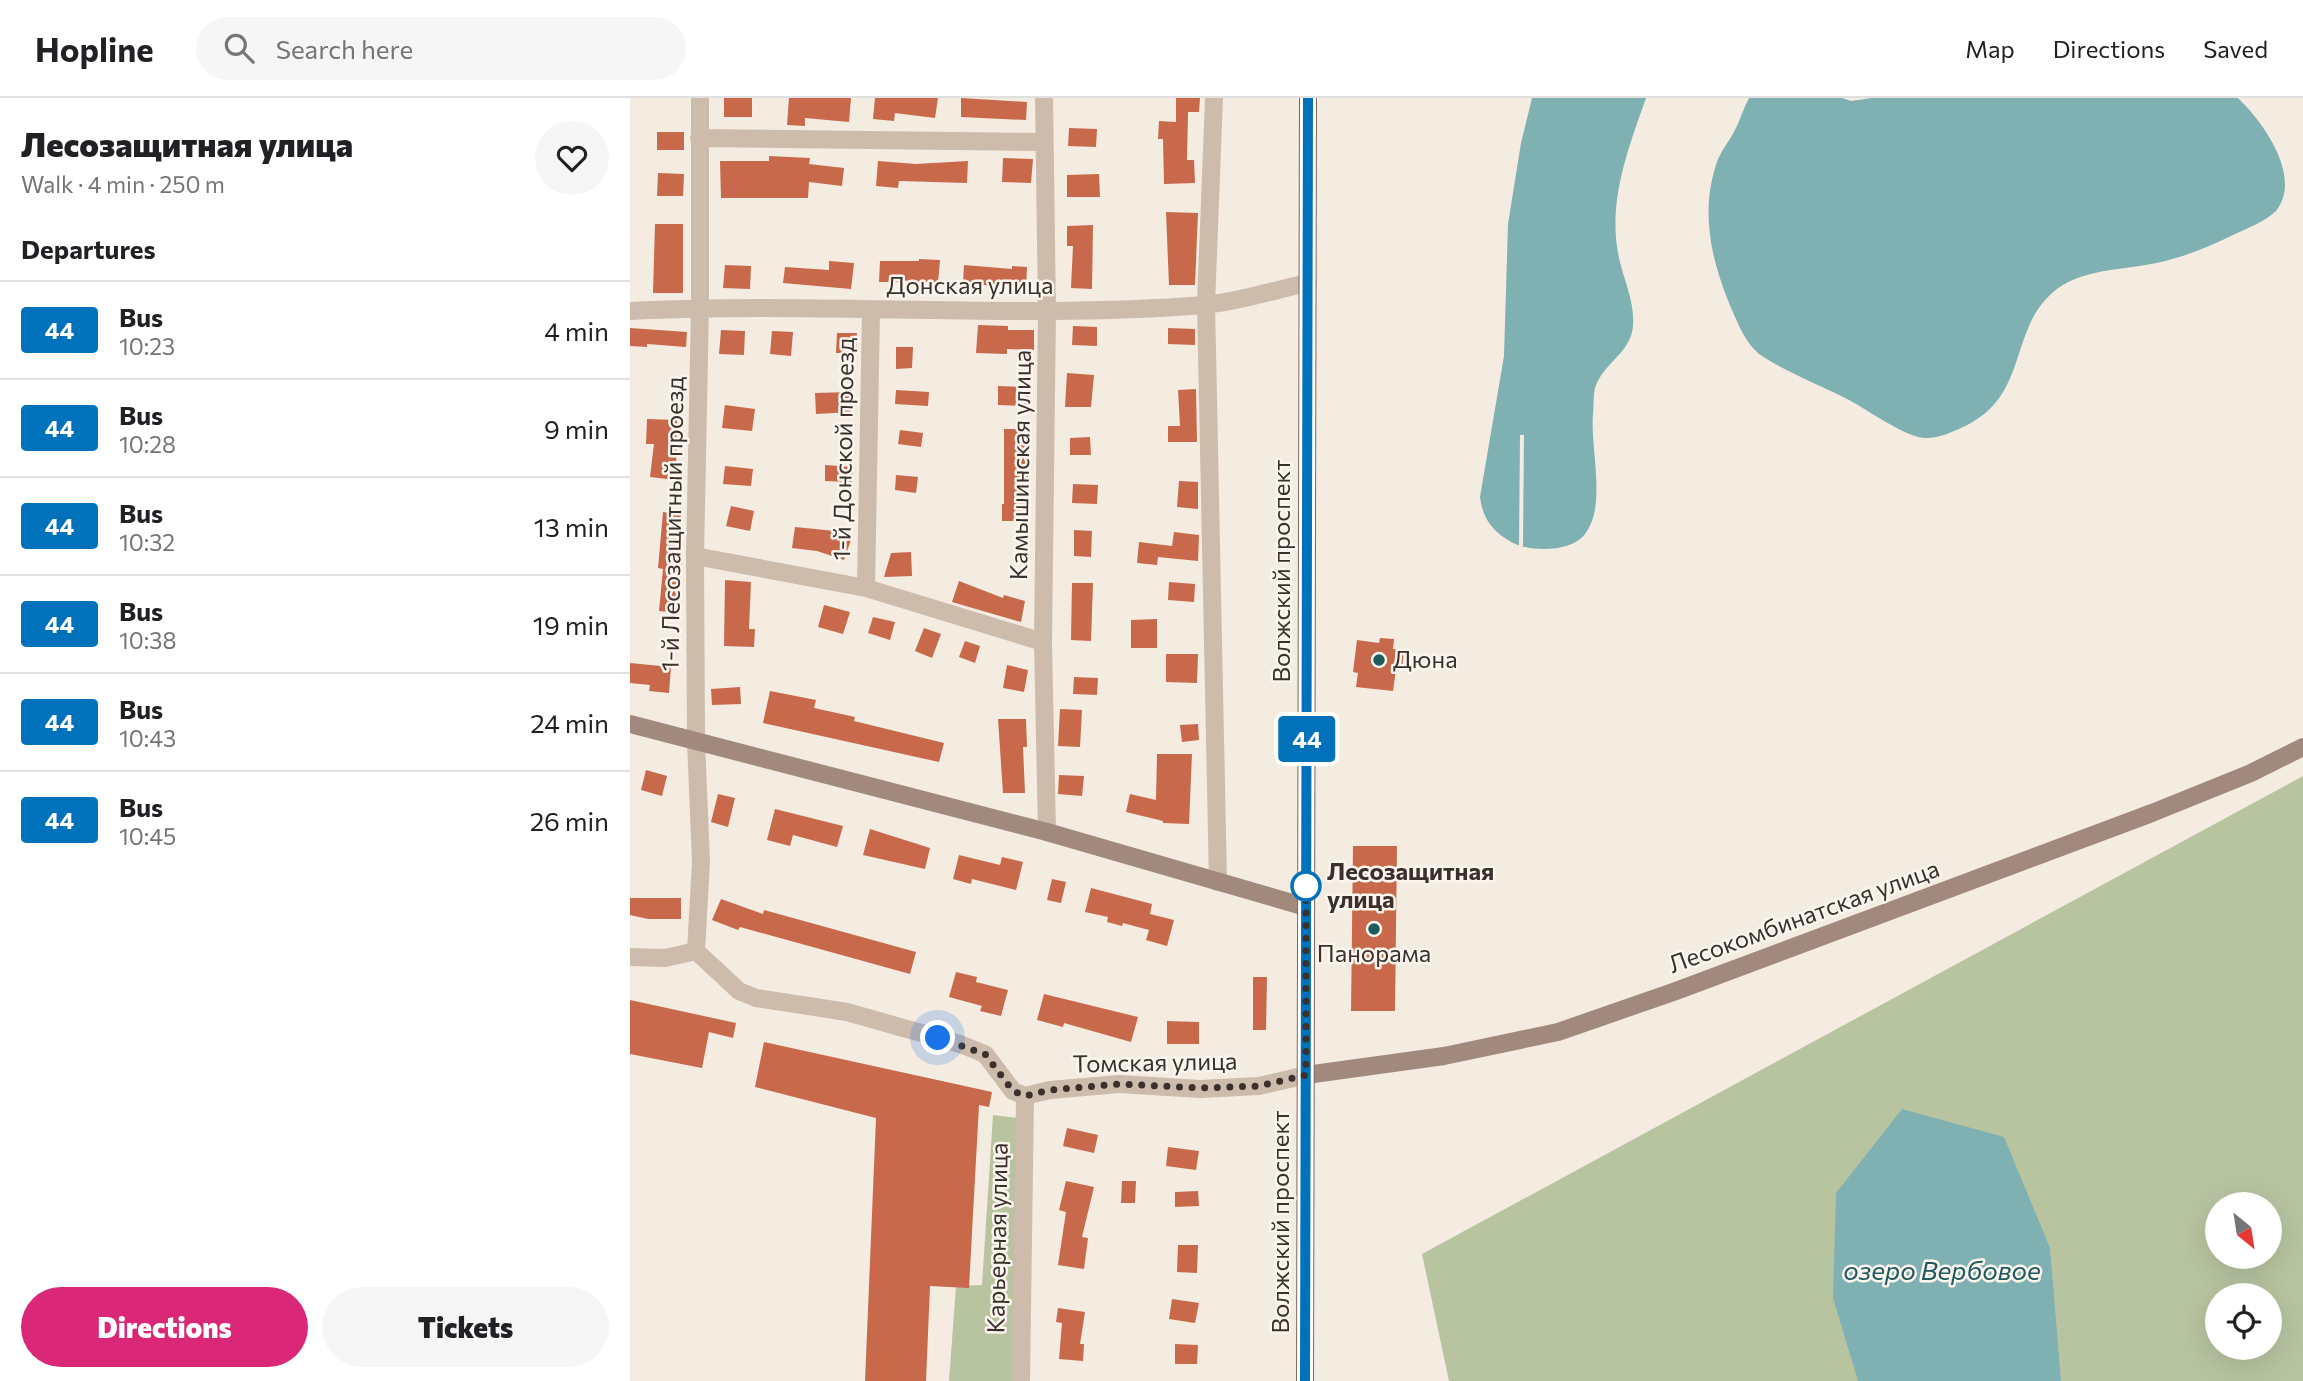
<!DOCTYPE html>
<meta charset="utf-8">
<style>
:root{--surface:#fff;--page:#f6f6f6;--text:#202124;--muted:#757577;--line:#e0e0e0;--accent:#db2777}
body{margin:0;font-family:Commissioner,sans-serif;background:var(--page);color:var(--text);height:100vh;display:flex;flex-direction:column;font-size:26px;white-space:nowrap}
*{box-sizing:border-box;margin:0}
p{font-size:23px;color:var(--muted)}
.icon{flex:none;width:38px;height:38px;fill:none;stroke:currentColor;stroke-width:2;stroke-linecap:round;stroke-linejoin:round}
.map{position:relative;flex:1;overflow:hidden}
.drawer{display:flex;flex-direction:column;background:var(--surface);width:630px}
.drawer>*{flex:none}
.badge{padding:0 14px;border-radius:5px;font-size:24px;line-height:46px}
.needle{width:46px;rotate:150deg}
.buttons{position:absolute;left:1575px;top:1094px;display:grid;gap:14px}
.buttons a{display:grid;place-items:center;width:77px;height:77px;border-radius:50%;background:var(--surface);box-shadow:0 7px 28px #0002;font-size:35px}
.you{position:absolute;width:35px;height:35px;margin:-18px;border:5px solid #fff;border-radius:50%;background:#1a73e8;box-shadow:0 0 0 10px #1a73e833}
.map>.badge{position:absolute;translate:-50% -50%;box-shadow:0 0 0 4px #fff}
h2{padding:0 21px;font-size:26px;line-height:63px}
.round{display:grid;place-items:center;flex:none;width:74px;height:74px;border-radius:37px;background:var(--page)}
.head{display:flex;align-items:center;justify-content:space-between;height:119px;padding:0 21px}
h1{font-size:33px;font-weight:800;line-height:52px}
.cta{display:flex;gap:14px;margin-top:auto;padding:14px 21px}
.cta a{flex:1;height:80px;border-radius:42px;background:var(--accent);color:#fff;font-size:28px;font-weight:800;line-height:80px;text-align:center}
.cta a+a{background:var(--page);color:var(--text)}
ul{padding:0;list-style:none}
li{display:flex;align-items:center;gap:21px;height:98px;padding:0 21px;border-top:2px solid var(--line)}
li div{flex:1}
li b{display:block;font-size:26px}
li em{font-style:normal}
li .badge{min-width:77px;font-weight:700;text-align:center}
header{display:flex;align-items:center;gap:42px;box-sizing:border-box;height:98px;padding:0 35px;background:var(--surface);border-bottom:2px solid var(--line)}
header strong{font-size:33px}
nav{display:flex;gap:38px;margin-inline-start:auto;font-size:24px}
.search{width:490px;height:63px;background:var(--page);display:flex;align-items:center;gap:18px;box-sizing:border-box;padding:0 24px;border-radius:38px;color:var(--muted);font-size:26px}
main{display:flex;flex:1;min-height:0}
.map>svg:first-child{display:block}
.green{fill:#b8c4a0;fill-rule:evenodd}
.water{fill:#7fb0b2}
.pier{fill:#f4ebe1}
.building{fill:#c8694b}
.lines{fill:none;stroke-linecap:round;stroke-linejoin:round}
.street{stroke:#cdbbac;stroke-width:18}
.secondary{stroke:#a18a7d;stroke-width:18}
.primary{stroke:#7d675c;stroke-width:18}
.line-casing{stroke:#fff;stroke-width:16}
.line{stroke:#0072bc;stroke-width:10}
.walk{stroke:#3b302b;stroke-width:7;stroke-dasharray:0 12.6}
.poi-dot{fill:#1f5a5e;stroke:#fbf5ee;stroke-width:2.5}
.stop-dot{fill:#fff;stroke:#0072bc;stroke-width:3.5}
.labels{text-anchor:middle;stroke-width:5;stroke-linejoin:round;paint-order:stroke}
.street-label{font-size:24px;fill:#3b302b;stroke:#fbf5ee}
.poi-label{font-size:24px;fill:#3b302b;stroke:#fbf5ee;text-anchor:start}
.stop-label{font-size:24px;font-weight:bold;fill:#3b302b;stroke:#fbf5ee;text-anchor:start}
.water-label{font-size:26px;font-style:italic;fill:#1f5a5e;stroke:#fbf5ee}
</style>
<header>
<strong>Hopline</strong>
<div class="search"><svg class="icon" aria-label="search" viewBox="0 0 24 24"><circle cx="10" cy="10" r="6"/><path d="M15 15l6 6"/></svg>Search here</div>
<nav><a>Map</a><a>Directions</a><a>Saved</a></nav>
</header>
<main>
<section class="drawer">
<div class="head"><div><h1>Лесозащитная улица</h1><p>Walk · 4 min · 250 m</p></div><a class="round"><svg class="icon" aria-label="heart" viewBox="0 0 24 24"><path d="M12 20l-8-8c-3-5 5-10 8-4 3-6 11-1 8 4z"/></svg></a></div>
<h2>Departures</h2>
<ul>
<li><span class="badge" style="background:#0072bc;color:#fff">44</span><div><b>Bus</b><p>10:23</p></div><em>4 min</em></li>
<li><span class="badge" style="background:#0072bc;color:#fff">44</span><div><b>Bus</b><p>10:28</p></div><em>9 min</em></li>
<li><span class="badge" style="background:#0072bc;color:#fff">44</span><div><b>Bus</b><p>10:32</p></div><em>13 min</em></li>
<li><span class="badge" style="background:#0072bc;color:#fff">44</span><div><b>Bus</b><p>10:38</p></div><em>19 min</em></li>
<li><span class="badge" style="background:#0072bc;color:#fff">44</span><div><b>Bus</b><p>10:43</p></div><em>24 min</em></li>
<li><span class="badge" style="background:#0072bc;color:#fff">44</span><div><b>Bus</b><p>10:45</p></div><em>26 min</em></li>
</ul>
<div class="cta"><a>Directions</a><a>Tickets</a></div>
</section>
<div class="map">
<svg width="1673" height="1283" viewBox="0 0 1673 1283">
<rect width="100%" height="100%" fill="#f4ebe1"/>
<path class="green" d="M1673,678v605h-854l-27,-127zM1587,1106h53v52h-53zM1587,1197h53v53h-53z
M363,1017l26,3 3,263h-73l7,-95 26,-1z"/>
<path class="water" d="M902,0h114c-18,51 -39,105 -27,160 5,23 16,44 14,68 -2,27 -30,37 -38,62 -2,8 -1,18 -2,26 -3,34 14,92 -8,120 -14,19 -56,18 -74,8 -19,-11 -28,-23 -31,-45l24,-141 4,-132 13,-81z
M1119,0h93l9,3 21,-3h366c25,24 65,79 38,113 -10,10 -28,17 -41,23 -24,12 -48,22 -74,28 -37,9 -81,5 -110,32 -42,38 -23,104 -88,133 -11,5 -24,11 -36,11 -20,1 -60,-29 -80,-39 -27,-14 -59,-26 -85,-43 -17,-12 -25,-35 -33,-53 -19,-47 -29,-95 -11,-144 4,-9 11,-18 16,-27 6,-11 9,-23 15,-34z
M1272,1011l102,28 46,111 11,133h-203l-25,-83 3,-105z"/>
<path class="pier" d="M890,337h4l-1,111h-4z"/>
<path class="building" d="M94,0h28v19h-28z
M159,0h62l-2,24 -44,-4v8l-18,-1z
M245,0h63l-3,20 -40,-5 -1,8 -21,-2z
M331,0l66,4 -1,18 -65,-3z
M546,0h24l-1,14h-11l-1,48h7l1,23 -31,1 -1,-45h-5l1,-18 17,1z
M439,30l28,1 -1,18 -28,-1z
M27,34h27v18h-27z
M139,58l41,2 -1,6 35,4 -2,18 -33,-4 -1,16h-87l-1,-37h49z
M373,60l30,1 -2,24 -29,-1z
M248,63l38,3 52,-3 -1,22 -68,-2 -1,7 -22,-2z
M28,75l26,1 -1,22h-26z
M469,76l1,23h-33v-22z
M536,114l32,1 -3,72h-26z
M25,126h28v69h-30z
M463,127l-1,64 -21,-1 2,-42h-6v-20z
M289,161l21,1 -2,23 -39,-3v2h-20l1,-21h39z
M199,163l25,2 -3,26 -68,-6 2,-16 44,3z
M95,167l26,1 -1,23 -27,-1z
M334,167l48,4v-3l15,1 -1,22 -63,-6z
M348,227l30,1v4h26v20l-27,-1v5l-31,-1z
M443,228l24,1v19l-25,-1z
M0,230l57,4 -1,15 -39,-3v3l-17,-1z
M538,230l27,1v16l-27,-1z
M91,232l24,1 -1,24 -25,-1z
M142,233l21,1 -2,24 -21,-2z
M207,235h20l-1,20h-20z
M266,249h17l-1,21 -16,1z
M437,275l27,2 -3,32h-26z
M368,288l31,1v19l-31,-1z
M566,291l1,53h-29v-16h12l-2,-36z
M266,292l33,2 -1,14 -33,-2z
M220,294l1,20 -35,2 -1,-21z
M95,307l30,4 -3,22 -30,-3z
M17,321l30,1 -1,60 -26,-3 4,-33h-8z
M374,331h24v92h-26v-17h2z
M270,332l23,3 -2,14 -23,-3z
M460,339l1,18h-21v-17z
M195,367l28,2 -1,15 -27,-1z
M95,368l28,3 -2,17 -28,-2z
M266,377l22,2 -2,16 -21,-3z
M549,383l19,1v27l-21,-2z
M443,386l25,1 -1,19 -25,-1z
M101,408l23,5 -4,20 -24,-5z
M33,414l18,2 -4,35h5l-3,64 -20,-2 4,-42 -5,-1z
M165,429l40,4 17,6 -8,23 -27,-9 -25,-3z
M444,432l18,1 -1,26 -17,-1z
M544,434l25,3 -1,26 -40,-4 -1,8 -20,-2 2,-21 33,4z
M281,454l1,24 -28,1 7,-24z
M95,482l26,2 -2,47h6l-1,18 -30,-1z
M329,483l44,17 1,-3 21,6 -4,21 -69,-20z
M539,484l26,2 -1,18 -26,-2z
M442,485h21l-2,58 -20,-1z
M194,507l26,7 -7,22 -25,-7z
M243,519l22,5 -5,18 -22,-7z
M527,521v29h-26v-28z
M294,530l17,6 -9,24 -17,-7z
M750,540l14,1 -1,10 11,1 -2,20 -6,-1 -3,22 -37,-4 2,-14 -5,-1 4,-32 22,3z
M335,543l15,5 -5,17 -16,-6z
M536,556h32l-1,29 -31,-1z
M0,565l41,4 -2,26 -20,-2 1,-6 -20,-2z
M377,567l21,5 -4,22 -21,-4z
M444,579l24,1 -1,17 -24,-1z
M110,589l1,17 -29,1 -1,-16z
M140,593l46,9 -2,8 41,9 -1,4 90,22 -5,19 -176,-39z
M430,611l22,1 -2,37 -22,-1z
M368,621h28l1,28h-4l2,46h-22z
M568,626l1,16 -17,2 -2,-17z
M527,656h35l-3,70 -26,-1v-2l-37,-9 4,-18 26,6z
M16,672l21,6 -5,20 -21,-6z
M429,677l25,1 -2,20 -24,-2z
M88,696l17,4 -7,29 -17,-5z
M145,711l68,17 -6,21 -44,-12 -3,11 -23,-6z
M240,731l60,19 -5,21 -62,-14z
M723,748h44l-2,165h-44z
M329,757l41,10 2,-8 21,5 -7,28 -44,-11 -1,5 -18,-5z
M422,781l14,3 -5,21 -14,-3z
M461,790l61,16 -2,10 24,6 -7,26 -21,-6 3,-10 -26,-7 -1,3 -15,-4 1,-5 -23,-5z
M0,800h51v21h-33l-18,-4z
M91,801l42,15 1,-4 152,42 -6,22 -170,-47 -2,3 -26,-10z
M326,874l21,5 -1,5 32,8 -7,26 -21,-5 2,-5 -33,-9z
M623,879h14l-1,53h-13z
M414,896l94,23 -7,25 -67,-19 -1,4 -26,-7z
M0,902l106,23 -3,15 -24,-6 -7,36 -72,-14z
M537,923l32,1v22h-32z
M134,944l228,50 -3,15 -10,-2 -10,183 -39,-2 -4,95h-61l11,-263 -121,-31z
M437,1030l31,7 -4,18 -31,-7z
M538,1049l31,4 -3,19 -30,-4z
M436,1083l28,6 -12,50 6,1 -4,31 -26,-4 8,-53 -7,-2z
M492,1083h14l-1,22h-14z
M568,1093l1,15 -24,1v-15z
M548,1147h20l-1,28 -20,-1z
M542,1201l27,4 -4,20 -26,-4z
M428,1210l27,4 -5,32h4l-1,17 -24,-2 3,-36 -6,-1z
M545,1246l23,1 -1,19h-22z"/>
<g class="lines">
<path class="street" d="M414,0l3,213 -4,331 4,190
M584,0l-8,206 12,578
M69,40l344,4
M0,213c191,-10 383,9 574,-6 34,-3 70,-15 104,-22
M65,458l171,32 177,54
M236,490l5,-277
M66,853l5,-89 -5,-121 -1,-185 5,-249v-209
M0,859l35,1 31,-7 43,40 17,7 91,14 113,32 25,10 28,37 12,5 25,-6 69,-6 81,5 59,-3 47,-11
M391,1283l4,-285"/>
<path class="secondary" d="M0,626l417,108 259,75
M676,977l138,-19 114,-24 118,-41 476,-178 99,-40 52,-26"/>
<path class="primary" d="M675,1283l3,-1283"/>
</g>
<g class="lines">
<g class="line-casing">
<path id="line" d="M675,1283l3,-1283"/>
</g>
<use href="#line" class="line"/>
<path class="walk" d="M308,940l47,16 28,37 12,5 25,-6 69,-6 81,4 59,-2 47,-11v-195v6"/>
</g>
<g class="poi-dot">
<circle cx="749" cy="562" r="7"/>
<circle cx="744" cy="831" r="7"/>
</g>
<circle class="stop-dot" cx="676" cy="788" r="14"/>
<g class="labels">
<g class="street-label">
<text x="340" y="196">Донская улица</text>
<text transform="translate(214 351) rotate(-89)" y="8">1-й Донской проезд</text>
<text transform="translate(391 367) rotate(-89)" y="8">Камышинская улица</text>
<text transform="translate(43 426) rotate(-89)" y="8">1-й Лесозащитный проезд</text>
<text transform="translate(652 473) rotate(-90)" y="8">Волжский проспект</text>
<text transform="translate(1174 819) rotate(-20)" y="8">Лесокомбинатская улица</text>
<text transform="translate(525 965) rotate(-1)" y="8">Томская улица</text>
<text transform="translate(651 1124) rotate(-90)" y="8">Волжский проспект</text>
<text transform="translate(368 1140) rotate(-89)" y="8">Карьерная улица</text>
</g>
<g class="poi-label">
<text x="763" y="570">Дюна</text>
<text x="744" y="864" text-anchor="middle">Панорама</text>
</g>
<g class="stop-label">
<text x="697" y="782">Лесозащитная<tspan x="697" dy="28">улица</tspan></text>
</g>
<g class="water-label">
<text x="1312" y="1182">озеро Вербовое</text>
</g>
</g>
</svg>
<div class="buttons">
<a><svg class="needle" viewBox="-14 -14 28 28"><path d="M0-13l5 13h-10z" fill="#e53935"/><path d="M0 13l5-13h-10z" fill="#757577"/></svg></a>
<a><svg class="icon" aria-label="locate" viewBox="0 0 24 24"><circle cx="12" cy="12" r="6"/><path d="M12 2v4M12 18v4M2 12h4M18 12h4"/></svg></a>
</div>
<div class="you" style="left:308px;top:940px"></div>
<b class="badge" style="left:677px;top:641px;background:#0072bc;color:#fff">44</b>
</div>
</main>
